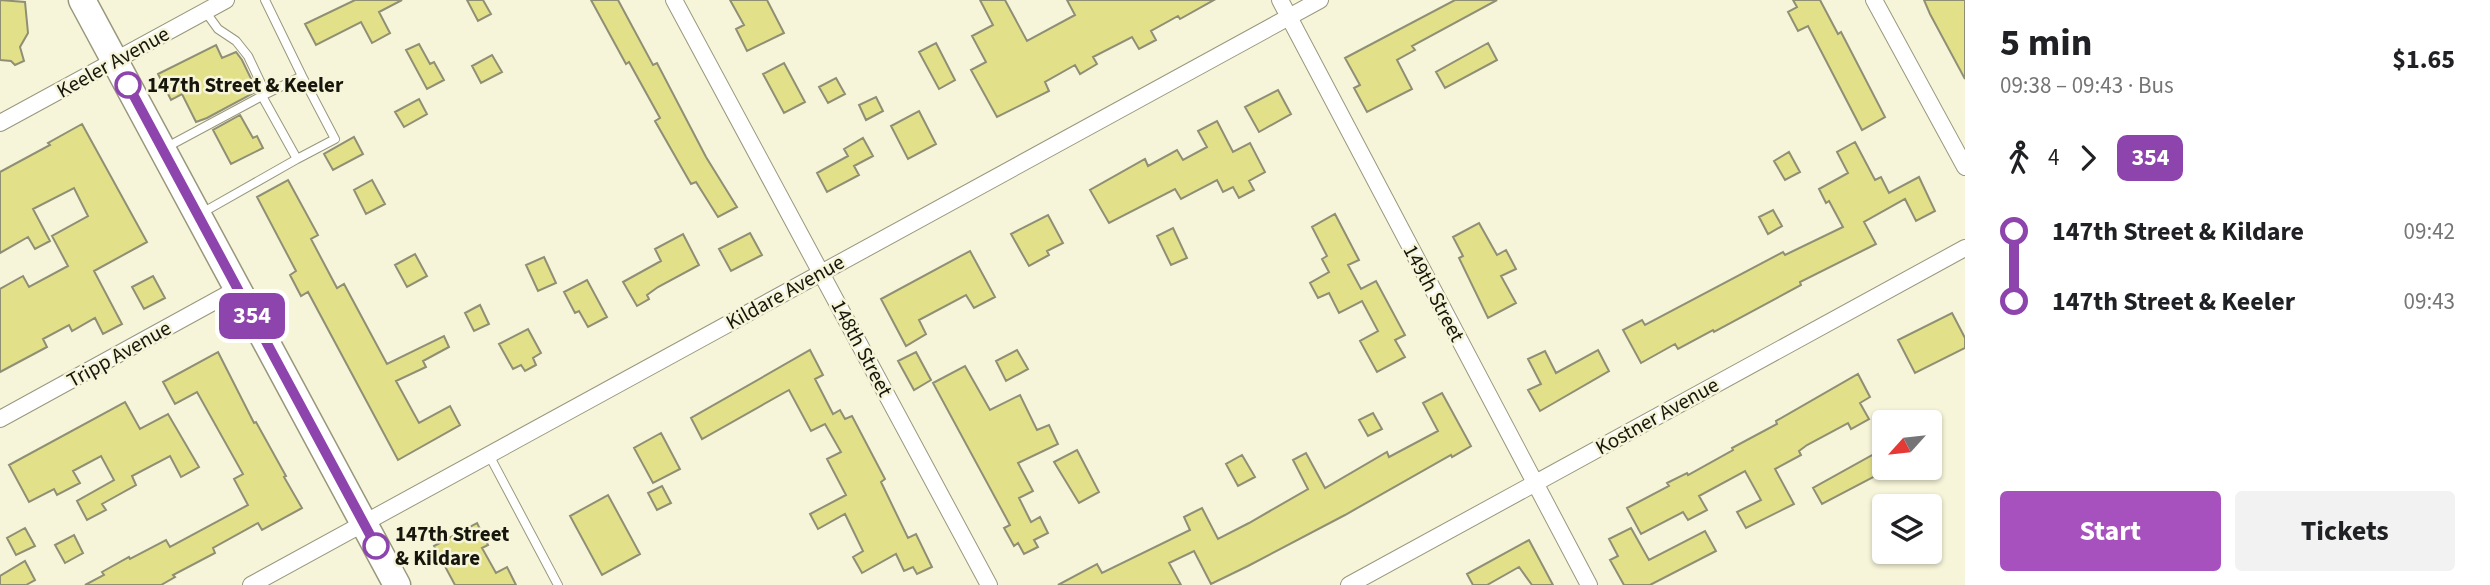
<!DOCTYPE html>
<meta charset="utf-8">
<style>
:root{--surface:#fff;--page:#f2f2f2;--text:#202124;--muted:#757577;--accent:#a751bf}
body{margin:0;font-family:"Source Sans 3",sans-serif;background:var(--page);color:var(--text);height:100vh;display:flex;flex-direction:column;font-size:26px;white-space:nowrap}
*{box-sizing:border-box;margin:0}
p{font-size:23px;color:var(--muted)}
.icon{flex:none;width:38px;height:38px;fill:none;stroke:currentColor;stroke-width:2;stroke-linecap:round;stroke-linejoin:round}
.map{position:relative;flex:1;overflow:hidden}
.panel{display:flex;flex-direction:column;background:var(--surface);width:525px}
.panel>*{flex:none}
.badge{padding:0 14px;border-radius:10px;font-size:24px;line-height:46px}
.needle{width:46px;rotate:243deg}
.tools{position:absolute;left:1872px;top:410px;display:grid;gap:14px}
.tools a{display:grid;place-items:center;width:70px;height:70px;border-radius:7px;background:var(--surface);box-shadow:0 2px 5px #0004;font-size:35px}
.map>.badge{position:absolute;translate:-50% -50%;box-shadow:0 0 0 4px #fff}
.legs{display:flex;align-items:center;gap:10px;height:77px;padding:0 35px;font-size:23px}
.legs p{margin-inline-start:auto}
.overview{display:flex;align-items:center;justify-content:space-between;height:119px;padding:0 35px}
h1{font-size:38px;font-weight:700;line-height:52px}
.primary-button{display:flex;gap:14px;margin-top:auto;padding:14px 35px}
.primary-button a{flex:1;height:80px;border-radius:7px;background:var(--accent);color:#fff;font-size:28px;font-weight:700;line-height:80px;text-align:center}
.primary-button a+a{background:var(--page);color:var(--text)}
ul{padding:0 35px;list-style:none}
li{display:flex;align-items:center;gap:24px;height:70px;font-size:26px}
li i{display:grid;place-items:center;width:10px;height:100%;margin:0 9px;background:currentColor}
li i::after{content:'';width:18px;height:18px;margin:-9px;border:5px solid;border-radius:50%;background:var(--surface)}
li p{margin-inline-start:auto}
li:first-child i{background:linear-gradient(#0000 50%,currentColor 0)}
li:last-child i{background:linear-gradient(currentColor 50%,#0000 0)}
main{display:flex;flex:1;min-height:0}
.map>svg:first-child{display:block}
.building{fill:#e3e08a;stroke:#8f8f75;stroke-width:2}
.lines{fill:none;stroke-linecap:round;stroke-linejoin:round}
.lane-casing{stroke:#98977d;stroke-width:10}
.street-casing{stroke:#98977d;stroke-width:18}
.primary-casing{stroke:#98977d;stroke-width:29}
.lane{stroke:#fff;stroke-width:8}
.street{stroke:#fff;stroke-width:16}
.primary{stroke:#fff;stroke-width:26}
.line-1-casing{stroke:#fff;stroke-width:16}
.line-1{stroke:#8e44ad;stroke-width:10}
.stop-1-dot{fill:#fff;stroke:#8e44ad;stroke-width:3.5}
.labels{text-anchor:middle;stroke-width:5;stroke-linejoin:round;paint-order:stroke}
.street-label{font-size:21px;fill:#16160c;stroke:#f6f5d9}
.stop-label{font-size:21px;font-weight:bold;fill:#16160c;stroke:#f6f5d9;text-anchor:start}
</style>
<main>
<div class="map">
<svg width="1965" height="585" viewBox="0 0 1965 585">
<rect width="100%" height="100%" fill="#f6f5d9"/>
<path class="building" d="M0,0l25,2 3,31 -8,14 4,14 -9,4 -4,-4 -11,-1z
M355,0h47l-23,12 11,21 -18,10 -11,-21 -45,23 -11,-21z
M467,0h16l8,14 -13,7z
M591,0h27l35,65 4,-2 49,94 31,50 -19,10 -22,-35 -5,2 -36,-63 5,-3 -31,-56 -3,2z
M730,0h37l17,33 -37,18 -11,-22 8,-4z
M980,0h25l22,41 48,-26 -8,-15h147l-34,19 -2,-3 -27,15 5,9 -17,9 -7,-12 -39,20 4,7 -17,10 -5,-9 -30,17 4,9 -52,26 -26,-47 15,-8 -14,-26 21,-11z
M1455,0h42l-85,46 3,4 -18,10 15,29 -45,23 -13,-24 6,-3 -15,-27z
M1793,0h27l18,34 3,-2 44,85 -23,13 -54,-104 -10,5 -10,-19 9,-5z
M1924,0h41v79l-35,-65z
M936,43l19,37 -16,9 -20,-37z
M1488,43l9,17 -52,28 -9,-16z
M419,44l11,20 4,-2 10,18 -17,9 -21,-39z
M216,45l6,13 14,-6 6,8 15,31 -50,27 -11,4 -14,-28 -11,6 -13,-26z
M492,55l10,17 -21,11 -9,-17z
M784,63l21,39 -21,11 -21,-39z
M836,78l9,16 -17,9 -9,-16z
M1278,90l13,24 -32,18 -14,-25z
M876,97l7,14 -17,9 -7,-15z
M419,99l8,15 -23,13 -9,-15z
M919,111l17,33 -28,15 -17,-33z
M240,115l13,23 4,-2 6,12 -32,16 -18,-34z
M1217,121l16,31 17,-9 15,29 -16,9 5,9 -15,8 -6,-11 -10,5 -6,-12 -36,19 -6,-10 -66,34 -19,-33 55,-31 3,7 29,-16 6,10 24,-13 -9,-16z
M82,124l65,118 -53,29 28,53 -19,10 -8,-16 -23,13 -3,-6 -26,14 4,8 -47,25v-83l23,-13 6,11 39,-21 -16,-30 36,-20 -14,-28 -41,21 17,32 -15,8 -7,-12 -28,16v-81l50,-27 -2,-2z
M354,137l9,17 -30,16 -9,-16z
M863,138l10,18 -19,10 5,9 -32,17 -10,-19 31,-17 -4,-7z
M1855,142l20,38 6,-3 8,16 30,-16 16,34 -19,10 -11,-22 -41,23 12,22 -76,38 1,3 -87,47 -1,-2 -35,19 -3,-5 -34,19 -18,-33 19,-10 3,5 138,-73 2,3 58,-28 -14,-26 -3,2 -7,-14 29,-16 -11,-21z
M1789,152l11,20 -15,8 -11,-19z
M288,180l30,55 -7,4 26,49 7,-4 43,80 57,-28 5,11 -26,14 3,6 -30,14 23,42 31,-17 10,19 -62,35 -90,-168 -7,4 -11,-21 6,-4 -39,-74z
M372,180l13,24 -19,10 -12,-24z
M1773,210l9,16 -14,8 -9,-17z
M1335,214l24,46 -11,5 13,24 15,-8 29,54 -10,5 10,17 -28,15 -17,-31 18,-10 -16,-30 -23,12 -10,-20 -11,5 -8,-15 19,-11 -7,-13 5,-3 -15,-29z
M1048,215l15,28 -16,8 2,4 -20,11 -18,-32z
M1479,223l18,32 9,-5 10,19 -15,7 15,27 -28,15 -29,-60 4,-2 -10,-19z
M1173,228l14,30 -16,7 -14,-29z
M750,233l12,22 -31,16 -12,-22z
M683,234l16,31 -41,22 -11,8 2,4 -12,7 -14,-24 38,-21 -6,-12z
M970,251l25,46 -21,11 -8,-13 -47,25 7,14 -20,12 -25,-47z
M415,254l12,22 -20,11 -12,-22z
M544,257l12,26 -18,8 -12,-26z
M153,276l12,22 -21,11 -12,-22z
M587,280l20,37 -19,10 -9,-16 -4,2 -11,-21z
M480,305l9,19 -15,7 -9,-18z
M1952,313l13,25v10l-50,25 -17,-33z
M528,329l13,24 -8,5 3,7 -11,6 -4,-6 -8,4 -14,-25z
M810,350l13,25 -8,4 18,35 7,-4 5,9 7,-3 33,63 -4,3 27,56 8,-4 16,33 -15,7 -4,-7 -9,4 -8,-17 -34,19 -9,-16 10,-6 -18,-37 -27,15 -8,-15 36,-19 -19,-36 14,-7 -16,-28 -14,7 -22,-41 -87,49 -11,-21z
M1017,350l11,19 -22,12 -10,-20z
M1598,350l11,21 -69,40 -12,-21 13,-6 -13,-25 17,-8 11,22z
M218,352l36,71 2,-1 30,54 -2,1 18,31 -40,22 -4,-7 -45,25 2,5 -42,22 2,2 -14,8h-76l19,-10 -2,-3 27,-15 1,2 36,-19 4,7 78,-42 -14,-26 9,-5 -46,-82 -22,12 -12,-22z
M916,352l15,28 -17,10 -16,-29z
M965,366l25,44 30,-15 17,35 12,-5 9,19 -40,19 15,28 -14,7 12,24 9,-5 8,16 -14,7 4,7 -14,7 -6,-11 -4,3 -10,-18 6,-3 -77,-142z
M1858,374l12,23 -10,6 9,16 -18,10 -3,-6 -41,22 -8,6 2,4 -26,14 19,35 -48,24 -9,-16 24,-12 -16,-29 -46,25 8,14 -19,10 -5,-8 -42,22 -14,-26 42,-22 -2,-3 20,-10 1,2 45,-25 -1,-2 45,-24 -1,-3z
M1442,393l29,53 -19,11 -1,-2 -106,60 -97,51 -37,18 -17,-33 -25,12 12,22h-123l39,-21 5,9 88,-43 -6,-13 18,-9 16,31 31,-16 59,-34 -15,-29 13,-7 19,35 62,-36 2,5 49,-26 -15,-28z
M125,402l15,27 28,-15 31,53 -18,10 -11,-21 -38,20 4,9 -34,19 4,6 -19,10 -10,-19 37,-21 -13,-24 -28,15 7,12 -23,12 -3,-6 -25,13 -20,-37z
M1373,413l9,16 -14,7 -9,-16z
M661,433l19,36 -27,14 -19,-35z
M1885,448v23l-63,33 -9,-16z
M1077,450l22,42 -20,11 -25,-41z
M1242,455l13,22 -17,9 -12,-22z
M662,486l9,17 -14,7 -9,-17z
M608,495l32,59 -38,21 -32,-59z
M477,523l11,22 -6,3 14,25 11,-6 9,18h-61l-21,-39z
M25,528l10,18 -19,9 -9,-17z
M1631,528l18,32 56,-29 11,20 -66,34h-26l-14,-25 8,-4 -9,-17z
M74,535l9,18 -18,10 -10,-18z
M1529,540l24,45h-21l-13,-18 -32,18h-14l-6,-11z
M25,561l10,19 -9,5h-26v-9z"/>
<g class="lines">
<g class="lane-casing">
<path id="lane" d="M205,11l13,18 18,12 12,15 18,38
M262,96l40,-20 -37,-76
M167,147l95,-51 35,63 -97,55
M297,159l38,-20 -33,-63
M489,455l69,130"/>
</g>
<g class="street-casing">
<path id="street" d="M674,0l315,585
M1280,0l309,585
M1874,0l91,167
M0,123l226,-123
M0,419l237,-130
M251,585l1069,-585
M1349,585l616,-337"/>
</g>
<g class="primary-casing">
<path id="primary" d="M82,0l315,585"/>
</g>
<use href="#lane" class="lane"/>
<use href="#street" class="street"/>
<use href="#primary" class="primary"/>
</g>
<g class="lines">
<g class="line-1-casing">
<path id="line-1" d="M128,85l248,461"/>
</g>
<use href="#line-1" class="line-1"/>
</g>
<g class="stop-1-dot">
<circle cx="128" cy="85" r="12"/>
<circle cx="376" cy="546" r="12"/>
</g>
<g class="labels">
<g class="street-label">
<text transform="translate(113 62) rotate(-29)" y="7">Keeler Avenue</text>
<text transform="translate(785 292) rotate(-29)" y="7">Kildare Avenue</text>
<text transform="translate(1434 293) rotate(62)" y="7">149th Street</text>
<text transform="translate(862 348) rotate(62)" y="7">148th Street</text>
<text transform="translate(119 354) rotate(-29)" y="7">Tripp Avenue</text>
<text transform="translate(1657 416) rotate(-29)" y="7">Kostner Avenue</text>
</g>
<g class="stop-label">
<text x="147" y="92">147th Street &amp; Keeler</text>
<text x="395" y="541">147th Street<tspan x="395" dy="24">&amp; Kildare</tspan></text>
</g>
</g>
</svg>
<div class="tools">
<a><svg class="needle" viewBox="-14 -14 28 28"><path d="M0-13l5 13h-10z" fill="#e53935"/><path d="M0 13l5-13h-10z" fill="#757577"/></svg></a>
<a><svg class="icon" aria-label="layers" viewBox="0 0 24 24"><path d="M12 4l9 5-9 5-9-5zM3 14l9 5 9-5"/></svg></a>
</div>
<b class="badge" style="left:252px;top:316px;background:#8e44ad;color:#fff">354</b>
</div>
<section class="panel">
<div class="overview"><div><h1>5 min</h1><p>09:38 – 09:43 · Bus</p></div><b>$1.65</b></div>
<div class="legs"><svg class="icon" aria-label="walk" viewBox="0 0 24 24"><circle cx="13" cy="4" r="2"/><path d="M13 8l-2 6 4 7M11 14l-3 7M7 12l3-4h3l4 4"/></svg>4<svg class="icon" aria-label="forward" viewBox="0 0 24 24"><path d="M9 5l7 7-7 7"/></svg><b class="badge" style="background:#8e44ad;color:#fff">354</b></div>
<ul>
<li><i style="color:#8e44ad"></i><b>147th Street &amp; Kildare</b><p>09:42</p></li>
<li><i style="color:#8e44ad"></i><b>147th Street &amp; Keeler</b><p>09:43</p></li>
</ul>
<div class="primary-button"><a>Start</a><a>Tickets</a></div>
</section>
</main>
